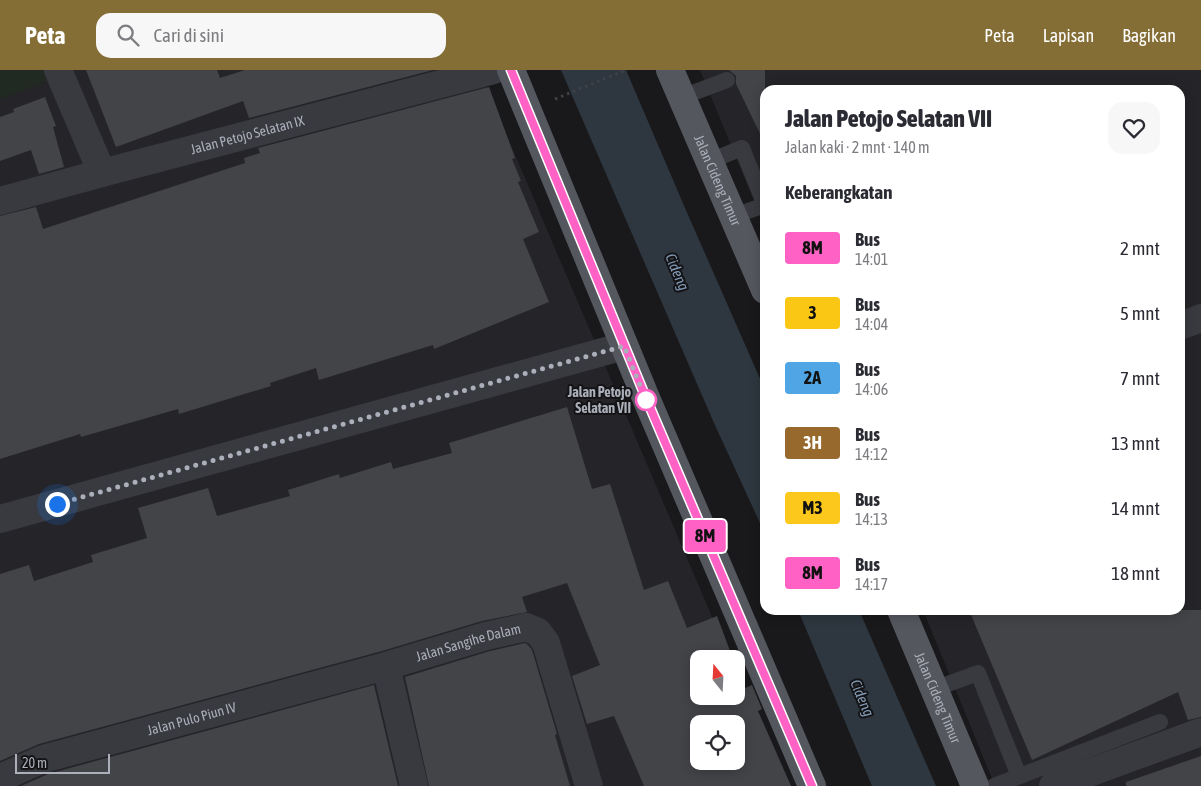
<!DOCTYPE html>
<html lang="id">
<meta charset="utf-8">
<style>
:root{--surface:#fff;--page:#f7f7f7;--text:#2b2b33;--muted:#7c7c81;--accent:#856e35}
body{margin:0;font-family:"Asap Condensed",sans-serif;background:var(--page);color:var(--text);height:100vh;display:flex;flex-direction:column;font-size:19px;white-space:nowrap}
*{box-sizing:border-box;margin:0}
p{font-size:16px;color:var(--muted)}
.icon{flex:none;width:28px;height:28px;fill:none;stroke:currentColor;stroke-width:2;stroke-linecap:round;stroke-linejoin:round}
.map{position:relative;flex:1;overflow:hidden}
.drawer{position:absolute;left:760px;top:15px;width:425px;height:530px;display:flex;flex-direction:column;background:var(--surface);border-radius:15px;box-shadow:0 2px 12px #0003}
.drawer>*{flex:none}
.badge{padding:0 10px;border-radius:4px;font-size:18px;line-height:32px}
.needle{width:32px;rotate:342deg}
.controls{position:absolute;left:690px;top:580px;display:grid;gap:10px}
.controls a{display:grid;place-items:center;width:55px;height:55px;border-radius:10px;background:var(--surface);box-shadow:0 2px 12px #0003;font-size:25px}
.scale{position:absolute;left:15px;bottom:12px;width:95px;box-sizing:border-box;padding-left:5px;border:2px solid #abafba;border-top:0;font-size:14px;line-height:18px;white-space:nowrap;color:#abafba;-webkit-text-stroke:4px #141316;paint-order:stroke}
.you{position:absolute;width:25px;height:25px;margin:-12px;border:4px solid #fff;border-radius:50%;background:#1a73e8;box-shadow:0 0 0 8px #1a73e833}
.map>.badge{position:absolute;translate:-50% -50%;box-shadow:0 0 0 2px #fff}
h2{padding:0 25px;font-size:19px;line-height:45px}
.round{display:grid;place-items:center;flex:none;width:52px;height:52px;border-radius:15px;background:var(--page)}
.overview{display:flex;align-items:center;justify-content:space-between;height:85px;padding:0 25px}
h1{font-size:24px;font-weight:800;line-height:38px}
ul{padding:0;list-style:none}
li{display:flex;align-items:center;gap:15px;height:65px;padding:0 25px}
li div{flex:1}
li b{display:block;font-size:19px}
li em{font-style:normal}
li .badge{min-width:55px;font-weight:700;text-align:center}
header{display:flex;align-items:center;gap:30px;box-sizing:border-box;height:70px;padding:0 25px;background:var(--accent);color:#fff}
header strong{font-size:24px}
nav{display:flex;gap:28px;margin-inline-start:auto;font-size:18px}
.search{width:350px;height:45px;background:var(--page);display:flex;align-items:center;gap:12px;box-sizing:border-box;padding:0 18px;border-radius:15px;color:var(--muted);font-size:19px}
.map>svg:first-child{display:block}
.built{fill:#252428;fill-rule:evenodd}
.green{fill:#202922}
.water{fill:#2e373f}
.building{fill:#434448;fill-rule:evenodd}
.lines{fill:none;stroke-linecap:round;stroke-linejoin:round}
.path{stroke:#3f4147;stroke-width:3;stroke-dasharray:2.5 4;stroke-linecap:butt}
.lane{stroke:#393a40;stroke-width:16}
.street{stroke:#393a40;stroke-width:28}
.primary{stroke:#55575f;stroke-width:28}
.line-casing{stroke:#fff;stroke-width:11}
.line{stroke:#ff61c5;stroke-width:8}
.walk{stroke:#abafba;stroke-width:5;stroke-dasharray:0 9}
.stop-dot{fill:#fff;stroke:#ff61c5;stroke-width:2.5}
.labels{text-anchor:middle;stroke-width:4;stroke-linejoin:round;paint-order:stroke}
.street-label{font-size:14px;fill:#abafba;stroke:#141316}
.stop-label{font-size:14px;font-weight:bold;fill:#abafba;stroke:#141316;text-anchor:end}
.water-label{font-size:15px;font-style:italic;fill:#829ab5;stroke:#141316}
</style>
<header>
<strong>Peta</strong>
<div class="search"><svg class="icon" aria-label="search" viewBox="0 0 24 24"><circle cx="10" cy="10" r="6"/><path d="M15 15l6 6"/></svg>Cari di sini</div>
<nav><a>Peta</a><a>Lapisan</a><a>Bagikan</a></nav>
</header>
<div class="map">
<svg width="1201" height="716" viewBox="0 0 1201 716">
<rect width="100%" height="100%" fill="#19191b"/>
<path class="built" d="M0,0h479l251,589h-31v37h37l48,90h-784zM699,654h37v37h-37z
M700,0h501v716h-206l-72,-176h257v-520h-415v138z"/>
<path class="green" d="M0,0h43l4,11 -47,19z"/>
<path class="water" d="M561,0h65l59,138 80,182v144l-51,-111z
M798,540h61l77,176h-64z"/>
<path class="building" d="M86,0h131l3,8 25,-8h188l-184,48 -6,-17 -127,46z
M729,0h36v74l-29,-60v-8z
M489,17l26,71 -3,1 9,22 -3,1 21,50 -16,7 26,63 -115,47 -1,-4 -114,35 -3,-12 -46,15 1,3 -92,28 -1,-5 -97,28 -1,-3 -80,25v-243l36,-9 7,22 202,-66 -1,-5 16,-5 -2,-5z
M45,27l11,29 -3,1 11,40 -25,7 -8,-24 -31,11v-44l14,-5 -1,-3z
M567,337l25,82 18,-5 34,106 24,-9 19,47 30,-12 16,43h-34v37h37v-29l9,21 7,-3 10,24 -4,2 33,75h-147l-30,-70 -27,8 -15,-48 28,-11 -33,-82 -45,14 5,15 -45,9 -100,30 -343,93 -39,17v-187l29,-9 5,16 59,-19 -2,-7 56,-17 -9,-30 70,-20 9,28 73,-20 -2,-6 51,-16 1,4 51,-16 2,7 59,-16 -3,-10zM699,654h37v37h-37z
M969,540h232v107l-13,3 -10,-28 -146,68z
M525,573l3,2 4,5 25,84 -2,1 15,51h-141l-24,-109 85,-26z
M374,615l24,101h-377l27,-12z
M1201,686v30h-75v-4z"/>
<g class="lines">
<path class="path" d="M555,29l71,-29"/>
<path class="lane" d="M682,27l45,-17
M710,91l32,-13 23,57
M734,146l31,-11
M934,619l44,-16 41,103
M994,716l166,-64"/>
<g class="street">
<path d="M58,0l44,103"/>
<path id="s1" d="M0,131l102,-28 392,-103"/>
<path d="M1180,256l21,-8"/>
<path d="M0,449l624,-173"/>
<path d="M386,596l28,120"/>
<path id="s2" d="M0,708l43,-19 343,-93 100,-30 40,-9 12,5 8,11 43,143"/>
<path d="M1053,716l148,-54"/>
</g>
<g class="primary">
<path d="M511,0l135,328 166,388"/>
<path id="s3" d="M670,0l95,220"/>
<path id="s4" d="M901,540l74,176"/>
</g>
</g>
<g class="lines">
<g class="line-casing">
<path id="line" d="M511,0l135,328 166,388"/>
</g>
<use href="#line" class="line"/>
<path class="walk" d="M57,434l567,-158 22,54"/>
</g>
<circle class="stop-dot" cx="646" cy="330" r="10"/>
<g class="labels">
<g class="street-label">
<text dy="5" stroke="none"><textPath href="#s1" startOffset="256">Jalan Petojo Selatan IX</textPath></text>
<text dy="5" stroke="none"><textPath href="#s3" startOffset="120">Jalan Cideng Timur</textPath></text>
<text dy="5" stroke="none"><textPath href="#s2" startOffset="488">Jalan Sangihe Dalam</textPath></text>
<text dy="5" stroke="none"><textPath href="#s4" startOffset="95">Jalan Cideng Timur</textPath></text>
<text dy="5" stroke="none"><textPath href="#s2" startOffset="201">Jalan Pulo Piun IV</textPath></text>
</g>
<g class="stop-label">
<text x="631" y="327">Jalan Petojo<tspan x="631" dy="16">Selatan VII</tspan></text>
</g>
<g class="water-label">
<text transform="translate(677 202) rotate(67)" y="5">Cideng</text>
<text transform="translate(862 628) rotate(67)" y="5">Cideng</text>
</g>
</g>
</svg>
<div class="controls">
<a><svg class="needle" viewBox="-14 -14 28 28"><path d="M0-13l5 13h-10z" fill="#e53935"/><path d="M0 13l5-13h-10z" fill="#7c7c81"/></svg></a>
<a><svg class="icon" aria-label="locate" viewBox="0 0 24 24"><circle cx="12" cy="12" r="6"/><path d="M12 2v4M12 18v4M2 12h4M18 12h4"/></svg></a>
</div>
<div class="scale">20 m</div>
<div class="you" style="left:57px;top:434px"></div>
<b class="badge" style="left:705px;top:466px;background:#ff61c5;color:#111">8M</b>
<section class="drawer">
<div class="overview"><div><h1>Jalan Petojo Selatan VII</h1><p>Jalan kaki · 2 mnt · 140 m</p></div><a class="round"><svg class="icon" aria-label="heart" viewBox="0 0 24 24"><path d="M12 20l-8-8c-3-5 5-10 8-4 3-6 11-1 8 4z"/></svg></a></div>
<h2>Keberangkatan</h2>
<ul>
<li><span class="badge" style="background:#ff61c5;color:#111">8M</span><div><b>Bus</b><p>14:01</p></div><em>2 mnt</em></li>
<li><span class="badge" style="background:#fbc715;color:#111">3</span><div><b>Bus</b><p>14:04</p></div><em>5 mnt</em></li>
<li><span class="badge" style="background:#50a6e4;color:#111">2A</span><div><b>Bus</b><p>14:06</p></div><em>7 mnt</em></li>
<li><span class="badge" style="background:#97692d;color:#fff">3H</span><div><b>Bus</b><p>14:12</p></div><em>13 mnt</em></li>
<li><span class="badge" style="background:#fcc81c;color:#111">M3</span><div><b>Bus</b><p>14:13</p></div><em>14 mnt</em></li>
<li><span class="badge" style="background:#ff61c5;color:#111">8M</span><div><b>Bus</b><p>14:17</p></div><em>18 mnt</em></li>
</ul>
</section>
</div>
